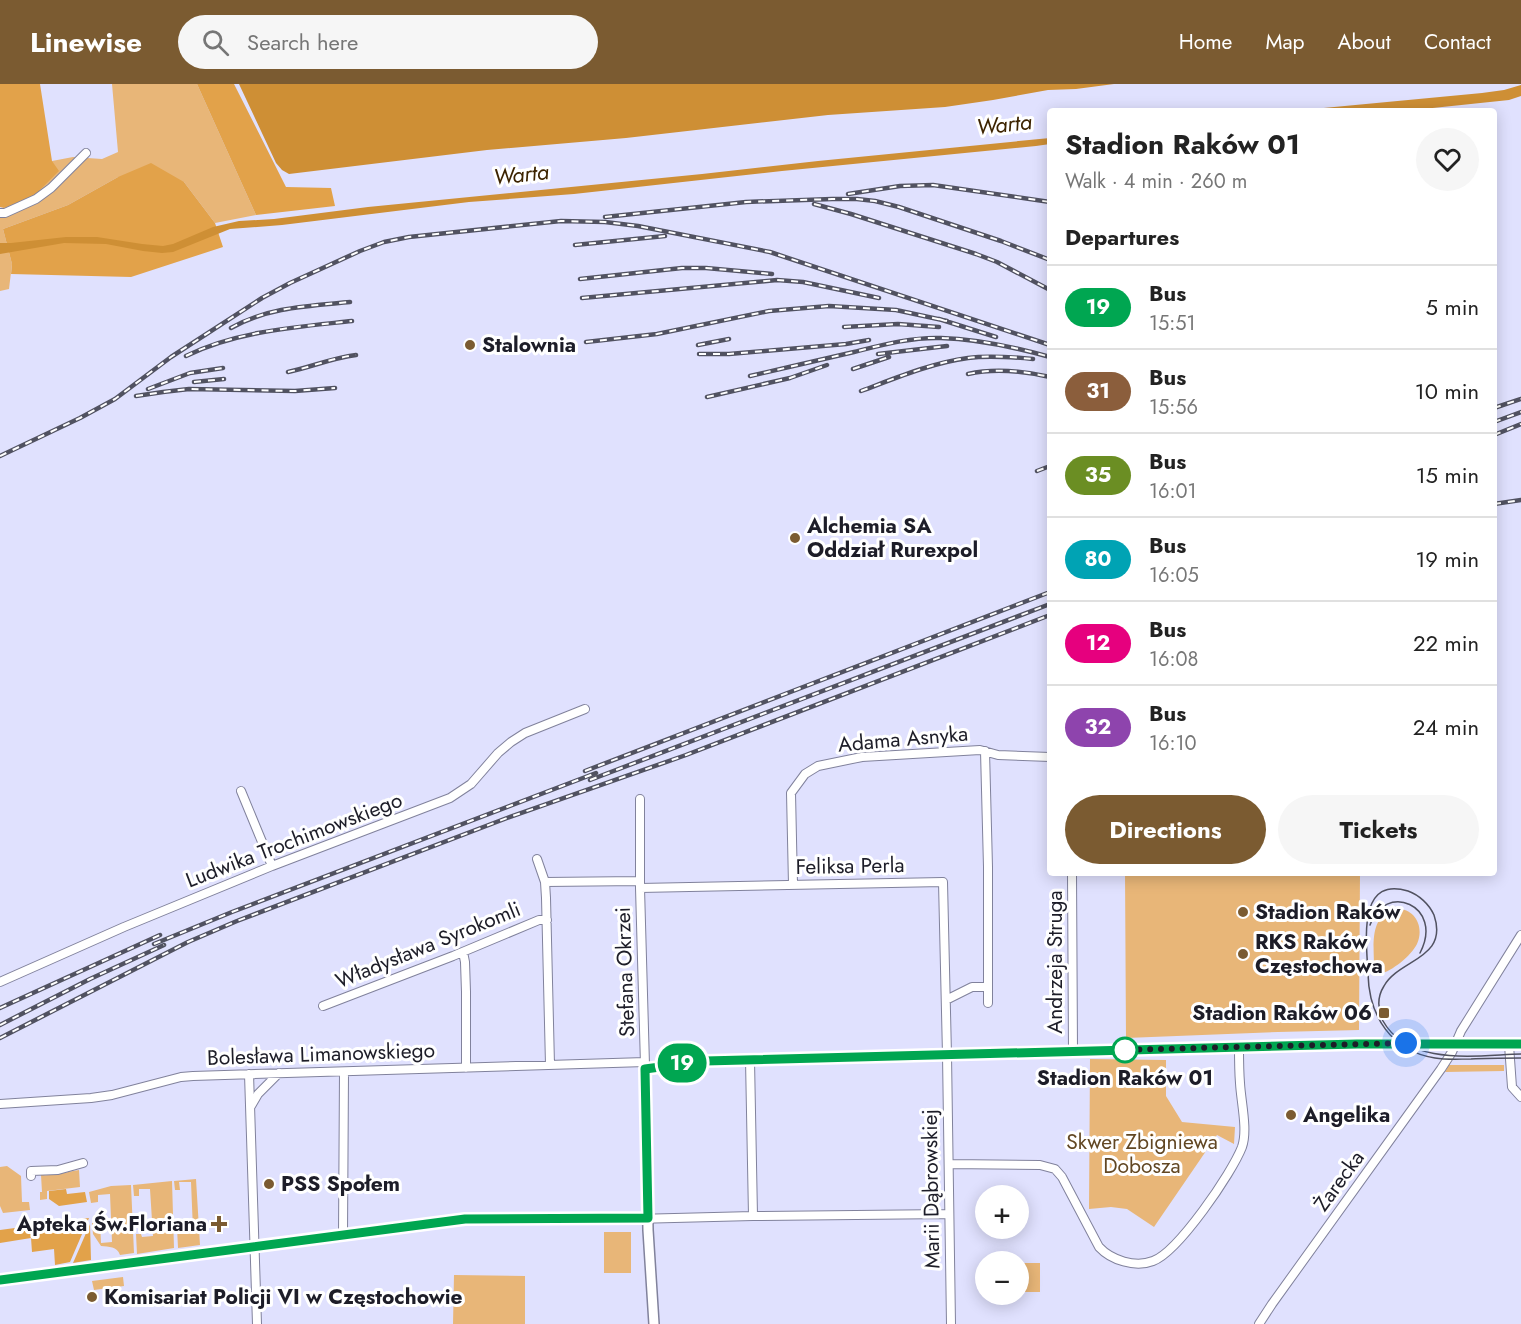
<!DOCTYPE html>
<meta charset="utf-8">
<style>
:root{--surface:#fff;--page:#f6f6f6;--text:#222;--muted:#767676;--line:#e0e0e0;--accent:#7b5b31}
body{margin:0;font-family:Jost,sans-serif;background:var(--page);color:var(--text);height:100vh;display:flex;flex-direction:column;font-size:22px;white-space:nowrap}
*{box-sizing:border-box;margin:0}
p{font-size:20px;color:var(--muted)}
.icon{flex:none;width:33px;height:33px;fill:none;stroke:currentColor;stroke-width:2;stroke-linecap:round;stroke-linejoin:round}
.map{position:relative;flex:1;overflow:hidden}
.sheet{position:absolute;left:1047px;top:24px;width:450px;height:768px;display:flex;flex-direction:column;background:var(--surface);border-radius:6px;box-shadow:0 3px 15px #0003}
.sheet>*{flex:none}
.badge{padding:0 12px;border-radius:20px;font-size:21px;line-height:39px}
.controls{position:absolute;left:975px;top:1101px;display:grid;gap:12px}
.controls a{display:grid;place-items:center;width:54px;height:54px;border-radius:50%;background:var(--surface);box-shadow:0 3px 15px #0003;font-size:30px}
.you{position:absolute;width:30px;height:30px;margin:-15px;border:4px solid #fff;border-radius:50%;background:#1a73e8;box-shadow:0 0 0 9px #1a73e833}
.map>.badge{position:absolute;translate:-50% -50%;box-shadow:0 0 0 3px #fff}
h2{padding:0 18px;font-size:22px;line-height:54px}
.round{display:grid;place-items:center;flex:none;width:63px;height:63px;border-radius:32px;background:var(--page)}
.summary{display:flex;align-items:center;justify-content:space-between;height:102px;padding:0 18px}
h1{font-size:28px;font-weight:700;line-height:45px}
.cta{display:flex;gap:12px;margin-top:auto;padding:12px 18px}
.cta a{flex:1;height:69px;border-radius:36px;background:var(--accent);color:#fff;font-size:24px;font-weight:700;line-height:69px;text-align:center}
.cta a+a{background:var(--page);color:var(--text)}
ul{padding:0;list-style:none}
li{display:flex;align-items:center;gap:18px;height:84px;padding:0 18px;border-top:2px solid var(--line)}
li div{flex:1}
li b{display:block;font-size:22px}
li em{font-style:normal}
li .badge{min-width:66px;font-weight:700;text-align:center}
header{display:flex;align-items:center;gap:36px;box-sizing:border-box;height:84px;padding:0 30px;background:var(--accent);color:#fff}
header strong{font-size:28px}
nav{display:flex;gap:33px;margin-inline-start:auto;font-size:21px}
.search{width:420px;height:54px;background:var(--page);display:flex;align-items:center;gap:15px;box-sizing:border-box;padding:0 21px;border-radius:33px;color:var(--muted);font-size:22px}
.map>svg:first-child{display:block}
.green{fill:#e8b678}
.forest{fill:#e2a24a}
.water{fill:#ce8f35}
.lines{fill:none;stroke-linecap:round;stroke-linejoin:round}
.minor-casing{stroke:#81829c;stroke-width:10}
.tertiary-casing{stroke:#81829c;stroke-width:12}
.minor{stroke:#fff;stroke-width:8}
.tertiary{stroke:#fff;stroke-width:9}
.tram{stroke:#515261;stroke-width:1.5}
.rail-casing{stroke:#515261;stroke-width:4.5}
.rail{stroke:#fff;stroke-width:2;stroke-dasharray:7;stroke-linecap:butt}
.line-casing{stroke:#fff;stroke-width:14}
.line{stroke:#00a651;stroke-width:9}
.walk{stroke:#1d1d28;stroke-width:6;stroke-dasharray:0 10.8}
.poi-dot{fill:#7b5b31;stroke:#fff;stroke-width:2}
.stop-dot{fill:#fff;stroke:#00a651;stroke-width:3}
.labels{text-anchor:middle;stroke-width:6;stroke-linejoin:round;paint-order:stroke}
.poi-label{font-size:21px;font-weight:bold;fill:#1d1d28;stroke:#fff;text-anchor:start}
.street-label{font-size:21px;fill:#1d1d28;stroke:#fff}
.stop-label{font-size:21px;font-weight:bold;fill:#1d1d28;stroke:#fff}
.park-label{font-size:21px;fill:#624723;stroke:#fff}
.water-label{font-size:22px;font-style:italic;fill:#3c2300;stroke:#fff}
</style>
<header>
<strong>Linewise</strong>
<div class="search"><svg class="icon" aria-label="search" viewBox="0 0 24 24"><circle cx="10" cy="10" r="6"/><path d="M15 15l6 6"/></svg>Search here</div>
<nav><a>Home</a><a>Map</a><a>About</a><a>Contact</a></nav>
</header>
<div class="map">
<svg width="1521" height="1240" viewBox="0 0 1521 1240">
<rect width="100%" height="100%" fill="#e0e1fe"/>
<path class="green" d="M112,0h85l59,131 -41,8 -31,-41 -66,-5 -50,28 -65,24 9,35 -3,25 -9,2v-83h4l48,-47 21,-4 29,2 16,-7z
M1125,789h235l-1,157 -81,2 -152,6z
M1394,825c20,-2 31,17 23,35 -6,12 -25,27 -37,30l-4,-4 -2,-3c0,-21 -5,-50 20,-58z
M1090,975l76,1v36l16,26 53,5 -1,17 -17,-9 -63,92 -27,-18 -16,-2 -22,2z
M1449,981h55v6l-59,1z
M7,1082l14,10 1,26h7l1,8 -27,3 -3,-7v-39z
M79,1086l1,17 -33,4v8l-7,1v-8h2l-1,-17c13,1 25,-3 38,-5z
M196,1095l4,66 -22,3 -1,-21h5v3h11l-2,-48h-12l1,8h-5l-1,-9z
M172,1097l2,67 -37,6 -1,-20h5l1,3 11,-1 -3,-47h-11v7h-5l-1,-11z
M131,1101l3,68 -14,2c-3,-9 -11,-8 -19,-9l-8,-12 -1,-11h8l1,20 11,-1 -2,-48 -12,1v7l-7,1 -2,-11 22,-6z
M604,1148h27v41h-27z
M1019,1179h21v29h-21z
M454,1191l71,1v48h-72z
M123,1193l1,9 -30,4 -2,-9z"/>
<path class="forest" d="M0,0h40l12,77 7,10 -25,25 -30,12 -4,-1z
M197,0h37l52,103 45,1 4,18 -79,9z
M151,79l33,19 31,41 8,24 -92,30 -120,-3 1,-10 -9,-35 65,-24 50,-28z
M66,1105l1,5 18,-2 2,10 -28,4 -10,-7v-8z
M89,1134l-19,44 -15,3 -1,-16 -22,3 -1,-14 -31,5v-13z
M90,1140l1,36 -18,3z"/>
<path class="water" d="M239,0h875l-38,5 -28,1 -55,10 -48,7 -117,8 -202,23 -139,12 -198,24 -7,-4 -6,-7z
M1521,1v11l-12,4 -105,11h-112l190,-18 22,-3z
M1050,54v6l-14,2 -254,25 -208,23 -105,8 -187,23 -52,4 -57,23 -11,1 -19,-2 -37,-7 -42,-1 -64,11v-11h11l55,-6h31l45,7 21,2 10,-2 40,-17 26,-6 35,-2 94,-12 334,-33 116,-13z"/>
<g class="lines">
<g class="minor-casing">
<path id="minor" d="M0,129h5l31,-14 15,-11 35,-35
M985,667l3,116v136
M241,707l31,75
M640,715v89l5,177
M537,775l8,23 1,16 4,167
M1072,789l1,178
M545,798l95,-1
M793,801l-2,-92 14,-19 13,-8 44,-9 118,-7 18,5 52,2
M640,804l303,-6 4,173 4,269
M463,868l2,10 1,30v76
M0,898l124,-55 148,-61 178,-68 21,-14 27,-31 13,-11 14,-9 60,-24
M946,916l26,-13h16
M323,922l130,-50 86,-36h8
M1509,961l3,42 9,10
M750,976l3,156
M249,990l8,250
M0,1020l91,-6 21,-3 69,-18 12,-1 452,-14
M251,1022l7,-12 21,-21
M949,1080l91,1 15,4 7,8 37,70c12,13 36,21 54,14 25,-9 79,-88 89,-114 6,-17 -1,-45 -2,-64 -1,-12 -1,-24 -1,-36
M31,1092v-5l27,-1 25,-7
M343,1151l1,-163
M0,1196l465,-61h170l118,-3 196,-2
M1259,1240l13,-20 169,-235 11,-17 9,-21 60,-96"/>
</g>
<g class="tertiary-casing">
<path id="tertiary" d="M654,1240l-6,-94 -3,-161 60,-8 652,-17h164"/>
</g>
<use href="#minor" class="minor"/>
<use href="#tertiary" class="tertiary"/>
<path class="tram" d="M1370,841c14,-44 75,-20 50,28
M1521,970c-44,1 -112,13 -138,-33 -5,-11 -6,-24 1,-35 15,-27 65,-27 50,-71 -5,-11 -15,-20 -26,-24 -52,-16 -41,54 -40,83 1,42 23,77 67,84 12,2 24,1 36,1 17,-1 33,-1 50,-1"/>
<g class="rail-casing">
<path id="rail" d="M848,110l52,-8 33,-1 117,17
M814,120l37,10 125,40 21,8 53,28
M605,133l141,-15 86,-3h25l18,2 24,6 102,34 49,19
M575,161l90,-9
M580,195l102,-11h24l66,6
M582,214l195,-18 26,2 76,16
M939,235l57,18
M844,243l54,-3 41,3
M231,244c37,-21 78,-22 119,-26
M586,258l71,-8 112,-23 60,-5 67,4 51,11
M698,261l31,-6
M699,270h30l117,-10 23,-4
M878,270l69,-8
M186,272c50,-25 111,-29 166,-35
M853,285l36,-12
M288,288c23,-5 44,-14 68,-17
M968,290c27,-6 55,-3 82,3
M750,292c35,-8 69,-16 104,-24 28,-7 57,-15 87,-14 37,1 73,9 109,19
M194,298l30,-3
M148,305l42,-16 33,-5
M861,307c35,-13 70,-28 107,-33 21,-3 44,-1 65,1
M136,312l27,-4 26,-3 106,2 40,-3
M707,313l83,-19 37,-13
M1494,324l27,-9
M1494,338l27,-10
M1494,351l27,-11
M0,372l80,-38 35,-19 56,-42 91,-59 28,-15 70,-32 24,-9 25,-5 152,-16 44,1 33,4 132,26 280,93
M1037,387l13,-5
M1494,420l27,-4
M585,687l465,-179
M590,696l460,-176
M154,860l78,-32 364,-139
M0,924l160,-73
M0,941l90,-46 74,-34
M0,954l188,-96 49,-21 270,-103 179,-63 364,-140"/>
</g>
<use href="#rail" class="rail"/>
</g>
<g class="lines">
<g class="line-casing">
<path id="line" d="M0,1196l465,-61 183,-1 -3,-149 60,-8 652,-17h164"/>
</g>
<use href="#line" class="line"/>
<path class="walk" d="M1125,966h-9l290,-7"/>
</g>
<g class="poi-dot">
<circle cx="470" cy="261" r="6"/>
<circle cx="795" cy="454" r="6"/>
<circle cx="1243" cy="828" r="6"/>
<circle cx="1243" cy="870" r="6"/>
<rect x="1378" y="923" width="12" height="12" rx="3"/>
<circle cx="1291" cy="1031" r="6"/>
<circle cx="269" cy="1100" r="6"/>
<path d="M216 1131h6v6h6v6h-6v6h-6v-6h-6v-6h6z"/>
<circle cx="92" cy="1213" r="6"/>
</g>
<circle class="stop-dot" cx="1125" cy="966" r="12"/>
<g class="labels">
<g class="poi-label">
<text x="482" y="268">Stalownia</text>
<text x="807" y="449">Alchemia SA<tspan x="807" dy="24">Oddział Rurexpol</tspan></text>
<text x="1255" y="835">Stadion Raków</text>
<text x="1255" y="865">RKS Raków<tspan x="1255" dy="24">Częstochowa</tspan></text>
<text x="1372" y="936" text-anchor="end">Stadion Raków 06</text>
<text x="1303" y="1038">Angelika</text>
<text x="281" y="1107">PSS Społem</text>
<text x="207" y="1147" text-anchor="end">Apteka Św.Floriana</text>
<text x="104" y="1220">Komisariat Policji VI w Częstochowie</text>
</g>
<g class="street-label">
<text transform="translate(903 655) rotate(-5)" y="7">Adama Asnyka</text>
<text transform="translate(294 756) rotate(-21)" y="7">Ludwika Trochimowskiego</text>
<text transform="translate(850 782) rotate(-1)" y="7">Feliksa Perla</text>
<text transform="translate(428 861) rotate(-22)" y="7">Władysława Syrokomli</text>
<text transform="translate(1055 878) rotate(-90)" y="7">Andrzeja Struga</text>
<text transform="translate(625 888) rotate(-92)" y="7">Stefana Okrzei</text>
<text transform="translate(321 970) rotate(-2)" y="7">Bolesława Limanowskiego</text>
<text transform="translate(1339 1097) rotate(-54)" y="7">Żarecka</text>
<text transform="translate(931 1105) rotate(-91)" y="7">Marii Dąbrowskiej</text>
</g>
<g class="stop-label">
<text x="1125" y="1001">Stadion Raków 01</text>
</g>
<g class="park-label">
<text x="1142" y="1065">Skwer Zbigniewa<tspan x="1142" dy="24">Dobosza</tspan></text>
</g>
<g class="water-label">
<text transform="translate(1004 40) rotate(-6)" y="8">Warta</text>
<text transform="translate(521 90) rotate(-6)" y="8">Warta</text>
</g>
</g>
</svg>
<div class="controls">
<a>+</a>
<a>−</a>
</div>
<div class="you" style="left:1406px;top:959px"></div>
<b class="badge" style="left:682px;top:979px;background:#00a651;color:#fff">19</b>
<section class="sheet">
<div class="summary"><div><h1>Stadion Raków 01</h1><p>Walk · 4 min · 260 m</p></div><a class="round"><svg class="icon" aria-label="heart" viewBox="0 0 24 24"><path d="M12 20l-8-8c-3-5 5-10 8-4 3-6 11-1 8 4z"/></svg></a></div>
<h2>Departures</h2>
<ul>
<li><span class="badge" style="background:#00a651;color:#fff">19</span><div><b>Bus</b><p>15:51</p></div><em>5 min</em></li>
<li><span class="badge" style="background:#8b5e3c;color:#fff">31</span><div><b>Bus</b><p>15:56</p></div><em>10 min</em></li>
<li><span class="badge" style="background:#6b8e23;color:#fff">35</span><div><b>Bus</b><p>16:01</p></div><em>15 min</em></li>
<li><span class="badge" style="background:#00a3b4;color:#fff">80</span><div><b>Bus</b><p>16:05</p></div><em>19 min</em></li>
<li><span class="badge" style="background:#e6007e;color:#fff">12</span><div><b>Bus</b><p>16:08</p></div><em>22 min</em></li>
<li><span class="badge" style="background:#8e44ad;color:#fff">32</span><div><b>Bus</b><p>16:10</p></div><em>24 min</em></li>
</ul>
<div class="cta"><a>Directions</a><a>Tickets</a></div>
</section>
</div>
